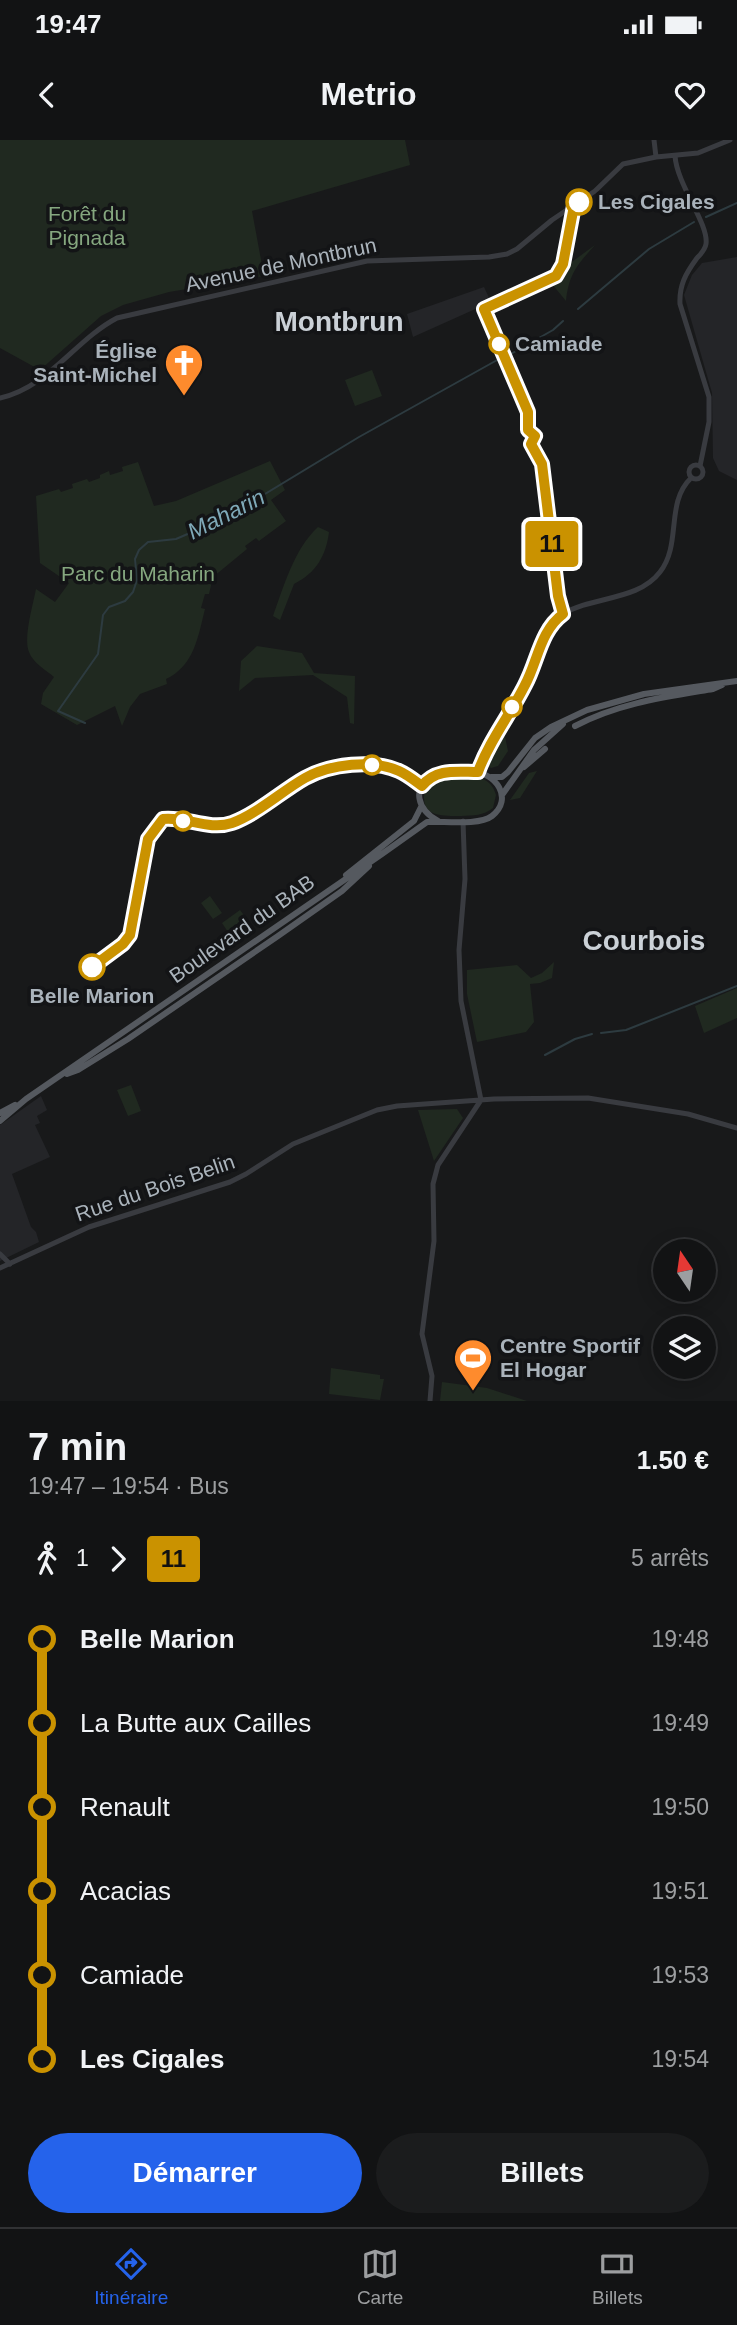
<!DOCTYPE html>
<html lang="fr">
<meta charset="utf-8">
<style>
:root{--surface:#121314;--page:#1b1c1d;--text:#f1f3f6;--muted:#9c9ea0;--line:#313234;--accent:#2563eb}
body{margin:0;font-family:Arial,sans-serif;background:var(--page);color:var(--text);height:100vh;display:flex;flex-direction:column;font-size:26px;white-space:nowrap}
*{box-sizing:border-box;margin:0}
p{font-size:23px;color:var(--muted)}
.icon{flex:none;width:38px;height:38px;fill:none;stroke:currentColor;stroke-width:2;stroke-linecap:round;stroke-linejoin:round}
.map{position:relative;height:1261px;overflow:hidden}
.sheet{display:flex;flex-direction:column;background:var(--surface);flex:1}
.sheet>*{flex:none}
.badge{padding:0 14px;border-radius:5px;font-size:24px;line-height:46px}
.needle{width:46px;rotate:347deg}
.fabs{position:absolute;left:653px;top:1099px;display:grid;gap:14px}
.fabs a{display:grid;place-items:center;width:63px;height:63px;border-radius:50%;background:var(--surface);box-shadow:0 4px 18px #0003,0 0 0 2px var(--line);font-size:35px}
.map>.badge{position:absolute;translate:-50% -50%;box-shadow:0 0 0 4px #fff}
.legs{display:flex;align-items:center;gap:10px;height:77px;padding:0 28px;font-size:23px}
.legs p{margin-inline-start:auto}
.head{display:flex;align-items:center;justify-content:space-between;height:119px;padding:0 28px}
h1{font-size:38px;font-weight:700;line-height:52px}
.button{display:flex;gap:14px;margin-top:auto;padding:14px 28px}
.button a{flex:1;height:80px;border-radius:42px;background:var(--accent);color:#fff;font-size:28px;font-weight:700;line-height:80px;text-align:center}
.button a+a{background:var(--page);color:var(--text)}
ul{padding:0 28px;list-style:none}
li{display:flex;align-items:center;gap:24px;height:84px;font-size:26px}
li i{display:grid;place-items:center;width:10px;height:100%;margin:0 9px;background:currentColor}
li i::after{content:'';width:18px;height:18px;margin:-9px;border:5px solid;border-radius:50%;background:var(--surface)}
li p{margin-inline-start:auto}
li:first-child i{background:linear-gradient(#0000 50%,currentColor 0)}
li:last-child i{background:linear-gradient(currentColor 50%,#0000 0)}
.status{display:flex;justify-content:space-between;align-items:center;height:49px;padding:0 35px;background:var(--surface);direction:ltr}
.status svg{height:19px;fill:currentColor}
header{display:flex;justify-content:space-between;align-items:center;height:91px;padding:0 28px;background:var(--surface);font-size:32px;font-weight:700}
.menu{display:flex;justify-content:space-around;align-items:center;height:98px;border-top:2px solid var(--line);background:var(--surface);font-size:19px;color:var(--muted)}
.menu a{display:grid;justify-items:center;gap:4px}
.menu .on{color:var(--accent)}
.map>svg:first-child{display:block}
.built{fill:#242528}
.green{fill:#202920}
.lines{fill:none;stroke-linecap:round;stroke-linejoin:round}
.stream{stroke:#2d3b40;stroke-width:2}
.tertiary{stroke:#393b40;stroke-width:5}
.primary{stroke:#55595f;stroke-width:6}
.line-1-casing{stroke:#fff;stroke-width:16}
.line-1{stroke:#ca9200;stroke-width:10}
.stop-1-dot{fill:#fff;stroke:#ca9200;stroke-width:3.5}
.labels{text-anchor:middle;stroke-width:7;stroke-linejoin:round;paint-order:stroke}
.stop-label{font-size:21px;font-weight:bold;fill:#aab3bb;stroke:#131416;text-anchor:start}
.park-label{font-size:21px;fill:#85a77f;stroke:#131416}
.street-label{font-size:21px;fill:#aab3bb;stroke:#131416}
.poi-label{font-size:21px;font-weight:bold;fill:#aab3bb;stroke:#131416;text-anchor:end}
.water-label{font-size:23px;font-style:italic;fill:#7fa9b8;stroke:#131416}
.district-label{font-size:28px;font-weight:bold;fill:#cbd1d7;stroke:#131416}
</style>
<div class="status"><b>19:47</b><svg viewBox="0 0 49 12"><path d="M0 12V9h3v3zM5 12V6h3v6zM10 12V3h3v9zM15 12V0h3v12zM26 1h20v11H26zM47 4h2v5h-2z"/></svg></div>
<header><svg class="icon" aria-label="back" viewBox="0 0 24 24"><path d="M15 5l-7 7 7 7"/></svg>Metrio<svg class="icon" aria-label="heart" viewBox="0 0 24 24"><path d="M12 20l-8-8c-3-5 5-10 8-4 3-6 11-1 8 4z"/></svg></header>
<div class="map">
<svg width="737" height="1261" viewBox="0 0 737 1261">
<rect width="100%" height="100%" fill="#18191a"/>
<path class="built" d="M737,117v223l-18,-9 -6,-13 -1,-65 -28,-98 8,-20 10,-12z
M484,147l7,15 -78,35 -6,-23z
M41,956l6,14 -10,6 3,7 -5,2 15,32 -38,17 19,53 5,5 3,10 -39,19v-136z"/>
<path class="green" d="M0,0h405l5,25 -158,46 12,65 -95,16 -46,13 -22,11 -61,54 -40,-22z
M595,105c-17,19 -26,28 -29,56l-14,-17 10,-9 4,-13 3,2z
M372,230l10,26 -27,10 -10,-26z
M270,321l15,29 -14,10 15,21 -27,20 -3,-3 -11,8 2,3 -34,28 -4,17h-4l-4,14 4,1c-7,28 -11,57 -39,70l1,5 -27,10 -10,13 -8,19 -7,-20 -38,19 -36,-21 2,-11 11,-16c-8,-7 -21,-14 -25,-25 -6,-14 4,-47 7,-63l19,13 14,-19 -29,-20 -4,-67 23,-7 2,3 12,-4 -1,-4 15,-5 2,3 11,-4v-3l9,-4 1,4 13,-4 -1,-4 16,-5 16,44 22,-5z
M318,387l11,5c-3,24 -13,41 -35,52l-14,36 -7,-4c11,-30 21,-67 45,-89z
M257,506l45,7 12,20 41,3 -1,48 -4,-1 -3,-26 -34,-22 -58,3 -16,13 2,-30z
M501,591l3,1 4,19 -10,15 -7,2 -6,-5z
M537,631l-17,27 -10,2 19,-27z
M453,637c19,0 37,-3 43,18l-3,13c-10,8 -19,7 -32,8 -20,0 -42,1 -36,-27l11,-10z
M210,756l12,17 -9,6 -12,-16z
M240,770l9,12 -19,13 -8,-12z
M554,822l-2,16 -12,5 -10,1 4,38 -8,10 -49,10 -10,-48v-24l50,-5 14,13 11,-5z
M737,848v30l-33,15 -9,-27z
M131,945l10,26 -13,5 -11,-26z
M457,969l6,9 -29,43 -16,-51z
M331,1228l49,7v4h4l-4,21 -51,-6z
M442,1242l45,6 40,13h-87z"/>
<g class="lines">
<path class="stream" d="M706,77l31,-14
M578,169l71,-60 45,-27
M509,215l44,-25 10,-9
M85,583l-27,-12 40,-57 5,-39 6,-8 16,-6 8,-9 4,-12 -2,-21 4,-9 9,-8 28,-3 51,-22 132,-80 140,-78
M601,893l25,-3 111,-44
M545,915l30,-16 17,-5"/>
<path class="tertiary" d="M654,0l2,17
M675,16c2,29 34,68 31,88 -1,6 -5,10 -9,14 -11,15 -18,27 -17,46l29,93v25l-9,44
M0,258c49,-11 75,-58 117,-80l250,-57 122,-4 18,-3 10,-5 35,-29 43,-29 28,-27 33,-7 42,-4 32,-13
M689 332a7 7 0 1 1 14 0a7 7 0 1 1-14 0Z
M478,632c13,-37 40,-67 55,-104 8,-19 11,-43 30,-54 30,-18 75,-13 97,-42 22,-28 5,-69 31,-94
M0,1114l10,10
M0,1128l89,-41 141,-45 16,-8 47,-30 84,-34 20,-4 97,-7 94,-1 100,16 49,14
M430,1261l2,-25 -10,-42 12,-93 -1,-57 5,-19 43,-65 -20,-99 -2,-51 6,-71 -2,-58"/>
<path class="primary" d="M575,586c44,-23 90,-29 138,-37l9,-4
M524,627l21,-18
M491,637h11l6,-5 27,-34 16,-11 36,-17 57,-16 93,-13
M502,655l32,-45 29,-26
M346,735l68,-54 7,-14
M67,934l11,-4 50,-31 150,-103 64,-45 27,-25
M0,973l15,-8
M0,981l26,-22 356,-245 45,-32c16,-1 52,4 65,-6 22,-17 4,-44 -20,-44 -12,0 -28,-2 -38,3 -24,13 -16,35 4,46"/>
</g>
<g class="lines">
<g class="line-1-casing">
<path id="line-1" d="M92,827l31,-23 7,-9 18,-96 15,-20c22,-3 46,12 69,4 25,-9 50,-32 73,-45 25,-14 68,-19 94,-7 9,4 16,10 23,15 14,-18 35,-14 56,-14 11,-31 32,-57 47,-87 13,-24 15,-54 38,-71l-5,-18 -16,-132 -11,-20 4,-8 -7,-6v-18l-44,-103 72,-33 7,-12 11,-58 5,-4"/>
</g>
<use href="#line-1" class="line-1"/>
</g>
<defs>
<g id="church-pin" transform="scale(2.0125)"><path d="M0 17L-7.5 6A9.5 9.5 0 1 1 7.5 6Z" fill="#fe8b2d" stroke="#131416"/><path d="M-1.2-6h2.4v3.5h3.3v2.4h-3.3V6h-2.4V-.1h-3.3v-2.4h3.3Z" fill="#fff"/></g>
<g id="stadium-pin" transform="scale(2.0125)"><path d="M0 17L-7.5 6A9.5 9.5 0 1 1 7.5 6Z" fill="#fe8b2d" stroke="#131416"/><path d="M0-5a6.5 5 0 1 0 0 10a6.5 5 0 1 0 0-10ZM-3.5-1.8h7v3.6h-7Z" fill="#fff"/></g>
</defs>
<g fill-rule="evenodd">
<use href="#church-pin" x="184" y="223"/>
<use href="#stadium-pin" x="473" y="1218"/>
</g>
<g class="stop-1-dot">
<circle cx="579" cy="62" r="12"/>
<circle cx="499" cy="204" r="9"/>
<circle cx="512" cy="567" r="9"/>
<circle cx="372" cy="625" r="9"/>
<circle cx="183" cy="681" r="9"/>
<circle cx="92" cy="827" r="12"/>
</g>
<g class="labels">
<g class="stop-label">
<text x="598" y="69">Les Cigales</text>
<text x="515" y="211">Camiade</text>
<text x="92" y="863" text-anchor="middle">Belle Marion</text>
</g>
<g class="park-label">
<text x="87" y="81">Forêt du<tspan x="87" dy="24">Pignada</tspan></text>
<text x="138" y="441">Parc du Maharin</text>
</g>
<g class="street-label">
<text transform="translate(281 125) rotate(-12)" y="7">Avenue de Montbrun</text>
<text transform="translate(242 789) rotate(-35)" y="7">Boulevard du BAB</text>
<text transform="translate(155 1048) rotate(-19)" y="7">Rue du Bois Belin</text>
</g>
<g class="poi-label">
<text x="157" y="218">Église<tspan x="157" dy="24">Saint-Michel</tspan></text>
<text x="500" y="1213" text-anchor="start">Centre Sportif<tspan x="500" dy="24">El Hogar</tspan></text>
</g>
<g class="water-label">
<text transform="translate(226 374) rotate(-27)" y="8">Maharin</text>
</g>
<g class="district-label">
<text x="339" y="191">Montbrun</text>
<text x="644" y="810">Courbois</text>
</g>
</g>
</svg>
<div class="fabs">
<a><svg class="needle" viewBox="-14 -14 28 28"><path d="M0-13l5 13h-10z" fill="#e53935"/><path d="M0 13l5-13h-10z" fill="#9c9ea0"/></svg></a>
<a><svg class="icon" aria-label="layers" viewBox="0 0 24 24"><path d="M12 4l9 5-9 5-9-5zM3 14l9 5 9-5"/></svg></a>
</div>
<b class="badge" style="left:552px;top:404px;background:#ca9200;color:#111">11</b>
</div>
<section class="sheet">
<div class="head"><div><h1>7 min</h1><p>19:47 – 19:54 · Bus</p></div><b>1.50 €</b></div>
<div class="legs"><svg class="icon" aria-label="walk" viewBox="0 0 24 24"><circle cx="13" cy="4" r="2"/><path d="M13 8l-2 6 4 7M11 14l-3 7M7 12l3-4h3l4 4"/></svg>1<svg class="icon" aria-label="forward" viewBox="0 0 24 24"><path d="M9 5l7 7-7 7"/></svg><b class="badge" style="background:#ca9200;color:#111">11</b><p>5 arrêts</p></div>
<ul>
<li><i style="color:#ca9200"></i><b>Belle Marion</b><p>19:48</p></li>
<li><i style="color:#ca9200"></i><span>La Butte aux Cailles</span><p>19:49</p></li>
<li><i style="color:#ca9200"></i><span>Renault</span><p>19:50</p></li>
<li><i style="color:#ca9200"></i><span>Acacias</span><p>19:51</p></li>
<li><i style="color:#ca9200"></i><span>Camiade</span><p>19:53</p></li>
<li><i style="color:#ca9200"></i><b>Les Cigales</b><p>19:54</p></li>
</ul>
<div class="button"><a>Démarrer</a><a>Billets</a></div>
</section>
<nav class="menu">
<a class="on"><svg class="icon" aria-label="directions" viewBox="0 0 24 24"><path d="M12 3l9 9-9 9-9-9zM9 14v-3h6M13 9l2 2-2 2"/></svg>Itinéraire</a>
<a><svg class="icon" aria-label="map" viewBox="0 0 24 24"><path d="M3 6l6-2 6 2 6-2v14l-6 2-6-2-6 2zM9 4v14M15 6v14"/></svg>Carte</a>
<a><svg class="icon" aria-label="tickets" viewBox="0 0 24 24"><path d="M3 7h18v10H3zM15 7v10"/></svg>Billets</a>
</nav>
